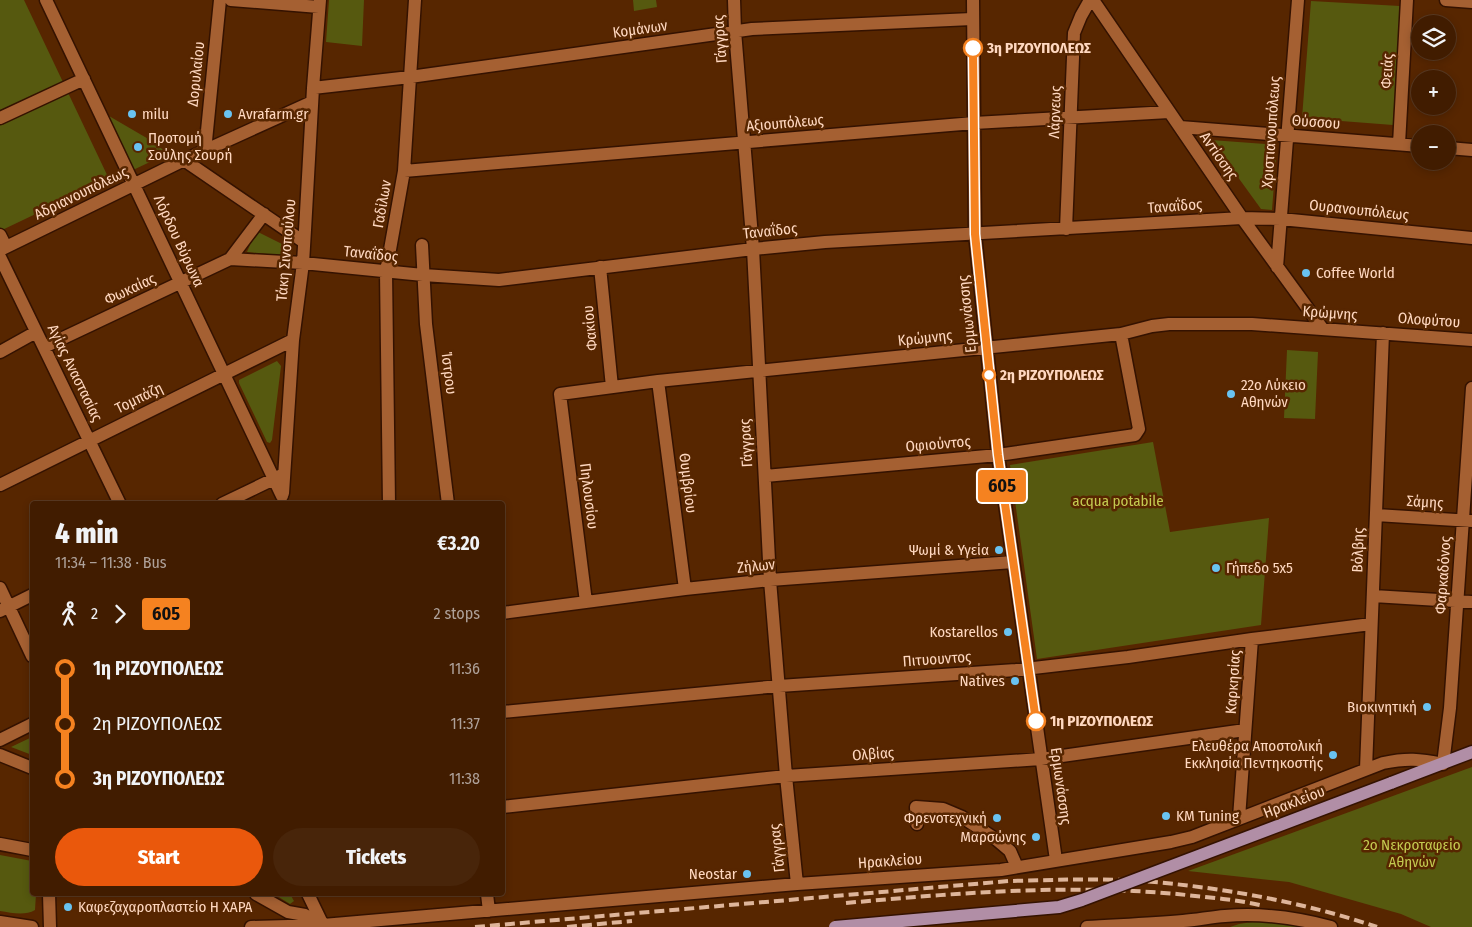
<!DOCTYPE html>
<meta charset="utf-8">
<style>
:root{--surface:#411c00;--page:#48250a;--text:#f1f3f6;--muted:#aea199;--line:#5a3a22;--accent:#ea580c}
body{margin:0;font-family:"Fira Sans Condensed",sans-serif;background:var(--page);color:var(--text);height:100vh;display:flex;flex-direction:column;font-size:19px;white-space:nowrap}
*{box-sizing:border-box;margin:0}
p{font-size:16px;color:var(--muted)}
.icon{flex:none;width:28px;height:28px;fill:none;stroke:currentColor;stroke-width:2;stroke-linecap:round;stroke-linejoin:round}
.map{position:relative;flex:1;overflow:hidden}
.side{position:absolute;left:30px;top:501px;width:475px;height:395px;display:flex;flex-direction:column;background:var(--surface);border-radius:5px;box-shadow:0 2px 8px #0003,0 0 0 1px var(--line)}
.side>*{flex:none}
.badge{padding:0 10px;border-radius:4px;font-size:18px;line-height:32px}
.tools{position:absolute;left:1411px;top:15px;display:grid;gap:10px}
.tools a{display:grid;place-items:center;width:45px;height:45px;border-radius:50%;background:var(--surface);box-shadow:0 2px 8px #0003,0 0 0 1px var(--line);font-size:25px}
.map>.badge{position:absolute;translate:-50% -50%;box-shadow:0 0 0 2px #fff}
.legs{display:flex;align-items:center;gap:8px;height:55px;padding:0 25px;font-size:16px}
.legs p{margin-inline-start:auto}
.summary{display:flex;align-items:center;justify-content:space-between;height:85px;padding:0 25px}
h1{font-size:28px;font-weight:800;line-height:38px}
.action{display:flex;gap:10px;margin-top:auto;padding:10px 25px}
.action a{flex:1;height:58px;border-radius:30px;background:var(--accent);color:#fff;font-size:20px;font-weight:800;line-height:58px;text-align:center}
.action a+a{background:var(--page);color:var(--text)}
ul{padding:0 25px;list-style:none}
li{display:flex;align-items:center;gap:18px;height:55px;font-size:19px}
li i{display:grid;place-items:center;width:8px;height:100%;margin:0 6px;background:currentColor}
li i::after{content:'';width:12px;height:12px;margin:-6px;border:4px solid;border-radius:50%;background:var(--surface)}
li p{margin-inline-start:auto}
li:first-child i{background:linear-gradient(#0000 50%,currentColor 0)}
li:last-child i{background:linear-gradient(currentColor 50%,#0000 0)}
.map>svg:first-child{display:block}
.green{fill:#56590f}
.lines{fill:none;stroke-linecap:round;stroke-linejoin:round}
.minor-casing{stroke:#341200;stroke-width:15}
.major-casing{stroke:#341200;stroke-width:15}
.minor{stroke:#a56032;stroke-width:12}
.major{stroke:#b18ea6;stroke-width:12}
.rail{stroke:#deb59a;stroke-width:4;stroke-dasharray:10 5;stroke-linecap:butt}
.major-bridge-casing{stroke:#341200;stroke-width:15;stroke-linecap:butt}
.major-bridge{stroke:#b18ea6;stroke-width:12}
.line-1-casing{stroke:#fff;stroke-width:11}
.line-1{stroke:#f58220;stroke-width:8}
.stop-1-dot{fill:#fff;stroke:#f58220;stroke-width:2.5}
.poi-dot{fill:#69c3f1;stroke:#572600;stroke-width:2}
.labels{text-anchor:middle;stroke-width:5;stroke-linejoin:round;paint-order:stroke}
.street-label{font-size:15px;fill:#ffd8c0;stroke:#572600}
.stop-label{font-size:15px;font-weight:bold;fill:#ffd8c0;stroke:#572600;text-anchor:start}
.poi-label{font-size:15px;fill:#ffd8c0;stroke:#572600;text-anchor:start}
.park-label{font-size:15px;fill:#c3ca50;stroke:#572600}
</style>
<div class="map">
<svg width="1472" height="927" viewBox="0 0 1472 927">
<rect width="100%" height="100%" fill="#572600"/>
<path class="green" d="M0,0h24l85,179 -109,52z
M329,0h35l-2,46 -36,-4z
M633,0h23l1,7 -23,4z
M1311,1l89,5 -7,119 -91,-7z
M109,116l48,28 10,10 -34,16z
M1211,140l66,5 -5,65 -11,-1z
M258,232l32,16 2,3v3l-4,2 -41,-4 8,-19z
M1287,350l31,2 -3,67 -31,-1z
M277,361l4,5 -9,74 -2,3 -3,-1 -28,-59v-3z
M1153,442l17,90 99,-14 -8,107 -224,34 -27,-194z
M32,737v18l-21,-8z
M1472,767v160h-41l-30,-13 -112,-32 -101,-11z
M0,855l32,6v33h4l-1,16c-10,6 -23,3 -35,1z
M274,894h16l4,7 -4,3z
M1259,921l58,6h-87l9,-3z"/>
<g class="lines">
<g class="minor-casing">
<path id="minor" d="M46,0l236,496
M231,0l88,7
M734,0l1,31 18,218 17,331 16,196 11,108
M973,0l2,234 23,221 58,405
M1093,0l149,218 80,110
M1446,0l26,2
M313,88l97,-11 342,-48 220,-10
M0,118l84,-39
M1180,127l240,19
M1399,144l8,-144
M1448,148l24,2
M205,151l15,-151
M184,160l120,82
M404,171l570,-48 195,-11
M1066,229l8,-196 7,-17 9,-16
M0,235l6,12
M422,245l4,79 22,180
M0,250l184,-90 128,-58
M0,257l120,247
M230,259l73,4 120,12 76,5 254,-31 72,-7 417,-24 39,1 191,19
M600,267l12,120
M1277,267l21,-267
M44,347l186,-88 34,-45
M0,352l36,-20
M658,381l27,208
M765,476l233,-21 137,-20 4,-6 -18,-95
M0,485l293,-145
M283,493l10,-153 10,-77 2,-33 8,-142 7,-88
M222,504l60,-29
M389,504l-3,-232 18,-101 11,-171
M1376,515l96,6
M0,588l32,68
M1373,596l99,6
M586,602l-26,-208 98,-13 463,-47 31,-8 17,-2h83l220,16
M0,611l32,-16
M502,613l183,-24 85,-9 243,-18
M502,712l277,-26 237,-16 112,-13 124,-18 119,-15
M0,740l32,-16
M0,755l32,13
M1366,769l17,-436
M502,807l284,-31 255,-17 204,-29
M1239,818l13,-179
M917,824l-1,-17 27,2 19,8 35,23 13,11 7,16
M0,844l32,6
M49,894l1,33
M256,894l32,18 17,3 16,8
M308,894l15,31
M487,894l2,17
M0,922l32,5
M251,927l72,-2 474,-41 204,-14 170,-28 21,-5 191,-74c24,-5 36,-4 60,1l7,-56 22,-320
M1087,927c32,-2 64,-3 96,-6 14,-1 28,-4 42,-5 35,-3 73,2 106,11"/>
</g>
<g class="major-casing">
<path id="major" d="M1391,783l81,-31"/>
</g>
<use href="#minor" class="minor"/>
<use href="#major" class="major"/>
<path class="rail" d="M846,903c110,-10 221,-19 331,-9 27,3 56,5 83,11
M475,927l534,-46c45,-1 89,-3 133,0 77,6 162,21 235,46
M567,927l65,-6"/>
<g class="major-bridge-casing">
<path id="major-bridge" d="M835,927l224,-20 23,-7 309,-117"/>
</g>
<use href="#major-bridge" class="major-bridge"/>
</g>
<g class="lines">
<g class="line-1-casing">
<path id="line-1" d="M973,48l2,186 23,221 38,266"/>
</g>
<use href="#line-1" class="line-1"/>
</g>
<g class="stop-1-dot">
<circle cx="973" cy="48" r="9"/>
<circle cx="989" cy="375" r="6"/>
<circle cx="1036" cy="721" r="9"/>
</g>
<g class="poi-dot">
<circle cx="132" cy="114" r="5"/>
<circle cx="228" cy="114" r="5"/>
<circle cx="138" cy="147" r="5"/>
<circle cx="1306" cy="273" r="5"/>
<circle cx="1231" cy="394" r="5"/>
<circle cx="999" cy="550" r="5"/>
<circle cx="1216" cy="568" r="5"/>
<circle cx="1008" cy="632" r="5"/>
<circle cx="1015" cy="681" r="5"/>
<circle cx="1427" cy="707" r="5"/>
<circle cx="1333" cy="755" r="5"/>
<circle cx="1166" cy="816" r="5"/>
<circle cx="997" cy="818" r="5"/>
<circle cx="1036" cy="837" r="5"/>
<circle cx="747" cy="874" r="5"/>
<circle cx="68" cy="907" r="5"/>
</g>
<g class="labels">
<g class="street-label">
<text transform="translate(640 29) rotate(-8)" y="5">Κομάνων</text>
<text transform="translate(720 39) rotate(-94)" y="5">Γάγγρας</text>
<text transform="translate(1387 71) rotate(-87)" y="5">Φειάς</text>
<text transform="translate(196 74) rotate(-84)" y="5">Δορυλαίου</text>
<text transform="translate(1055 112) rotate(-88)" y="5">Λάρνεως</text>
<text transform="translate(1316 122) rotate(4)" y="5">Θύσσου</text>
<text transform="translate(785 123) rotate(-5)" y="5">Αξιουπόλεως</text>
<text transform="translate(1271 132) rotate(-86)" y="5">Χριστιανουπόλεως</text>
<text transform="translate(1219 156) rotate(55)" y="5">Αντίσσης</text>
<text transform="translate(81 193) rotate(-26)" y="5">Αδριανουπόλεως</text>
<text transform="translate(382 204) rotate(-80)" y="5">Γαδίλων</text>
<text transform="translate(1175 206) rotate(-4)" y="5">Ταναΐδος</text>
<text transform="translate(1359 210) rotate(6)" y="5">Ουρανουπόλεως</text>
<text transform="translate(770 231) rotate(-6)" y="5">Ταναΐδος</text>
<text transform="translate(179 241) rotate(65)" y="5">Λόρδου Βύρωνα</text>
<text transform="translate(286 250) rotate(-85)" y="5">Τάκη Σινοπούλου</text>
<text transform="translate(371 254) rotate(6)" y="5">Ταναΐδος</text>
<text transform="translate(130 289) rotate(-25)" y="5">Φωκαίας</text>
<text transform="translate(1330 313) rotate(4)" y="5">Κρώμνης</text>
<text transform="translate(967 314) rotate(-96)" y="5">Ερμωνάσσης</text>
<text transform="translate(1429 320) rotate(4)" y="5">Ολοφύτου</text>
<text transform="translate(590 328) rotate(-96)" y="5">Φακίου</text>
<text transform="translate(925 338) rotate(-6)" y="5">Κρώμνης</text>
<text transform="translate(75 373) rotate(64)" y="5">Αγίας Αναστασίας</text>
<text transform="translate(449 373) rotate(83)" y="5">Ίστρου</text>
<text transform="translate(139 398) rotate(-26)" y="5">Τομπάζη</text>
<text transform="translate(746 443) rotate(-93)" y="5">Γάγγρας</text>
<text transform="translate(938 444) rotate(-5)" y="5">Οφιούντος</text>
<text transform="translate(688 483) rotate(83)" y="5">Θυμβρίου</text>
<text transform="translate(589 496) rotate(83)" y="5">Πηλουσίου</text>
<text transform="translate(1425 502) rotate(4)" y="5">Σάμης</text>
<text transform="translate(1358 550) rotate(-88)" y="5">Βόλβης</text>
<text transform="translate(756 566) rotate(-6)" y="5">Ζήλων</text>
<text transform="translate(1443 575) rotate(-86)" y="5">Φαρκαδόνος</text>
<text transform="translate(937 659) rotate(-4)" y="5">Πιτυουντος</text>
<text transform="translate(1233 682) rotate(-86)" y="5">Καρκησίας</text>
<text transform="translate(873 754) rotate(-4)" y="5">Ολβίας</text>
<text transform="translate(1061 786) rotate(82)" y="5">Ερμωνάσσης</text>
<text transform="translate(1294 802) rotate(-21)" y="5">Ηρακλείου</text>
<text transform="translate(777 848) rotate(-96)" y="5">Γάγγρας</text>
<text transform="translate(890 861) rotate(-4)" y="5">Ηρακλείου</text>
</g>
<g class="stop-label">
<text x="987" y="53">3η ΡΙΖΟΥΠΟΛΕΩΣ</text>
<text x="1000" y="380">2η ΡΙΖΟΥΠΟΛΕΩΣ</text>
<text x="1050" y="726">1η ΡΙΖΟΥΠΟΛΕΩΣ</text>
</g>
<g class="poi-label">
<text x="142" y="119">milu</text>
<text x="238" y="119">Avrafarm.gr</text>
<text x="148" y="143">Προτομή<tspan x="148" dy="17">Σούλης Σουρή</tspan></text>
<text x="1316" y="278">Coffee World</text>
<text x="1241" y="390">22ο Λύκειο<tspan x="1241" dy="17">Αθηνών</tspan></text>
<text x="989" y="555" text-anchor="end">Ψωμί &amp; Υγεία</text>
<text x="1226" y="573">Γήπεδο 5x5</text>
<text x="998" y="637" text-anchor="end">Kostarellos</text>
<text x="1005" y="686" text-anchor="end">Natives</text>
<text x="1417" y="712" text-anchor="end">Βιοκινητική</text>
<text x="1323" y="751" text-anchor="end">Ελευθέρα Αποστολική<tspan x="1323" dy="17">Εκκλησία Πεντηκοστής</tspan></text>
<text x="1176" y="821">KM Tuning</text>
<text x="987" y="823" text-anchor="end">Φρενοτεχνική</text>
<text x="1026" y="842" text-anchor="end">Μαρσώνης</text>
<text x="737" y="879" text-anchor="end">Neostar</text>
<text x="78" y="912">Καφεζαχαροπλαστείο Η ΧΑΡΑ</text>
</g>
<g class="park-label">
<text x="1118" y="506">acqua potabile</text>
<text x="1412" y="850">2ο Νεκροταφείο<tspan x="1412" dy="17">Αθηνών</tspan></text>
</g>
</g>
</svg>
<div class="tools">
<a><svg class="icon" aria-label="layers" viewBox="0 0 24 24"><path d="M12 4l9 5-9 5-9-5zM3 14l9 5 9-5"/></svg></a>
<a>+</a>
<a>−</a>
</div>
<b class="badge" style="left:1002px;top:486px;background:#f58220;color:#111">605</b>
<section class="side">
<div class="summary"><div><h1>4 min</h1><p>11:34 – 11:38 · Bus</p></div><b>€3.20</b></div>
<div class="legs"><svg class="icon" aria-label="walk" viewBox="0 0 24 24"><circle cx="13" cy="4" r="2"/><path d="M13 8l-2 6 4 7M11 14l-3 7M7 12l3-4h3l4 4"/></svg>2<svg class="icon" aria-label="forward" viewBox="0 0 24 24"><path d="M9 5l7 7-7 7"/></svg><b class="badge" style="background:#f58220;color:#111">605</b><p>2 stops</p></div>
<ul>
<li><i style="color:#f58220"></i><b>1η ΡΙΖΟΥΠΟΛΕΩΣ</b><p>11:36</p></li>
<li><i style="color:#f58220"></i><span>2η ΡΙΖΟΥΠΟΛΕΩΣ</span><p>11:37</p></li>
<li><i style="color:#f58220"></i><b>3η ΡΙΖΟΥΠΟΛΕΩΣ</b><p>11:38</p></li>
</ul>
<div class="action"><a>Start</a><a>Tickets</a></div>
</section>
</div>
